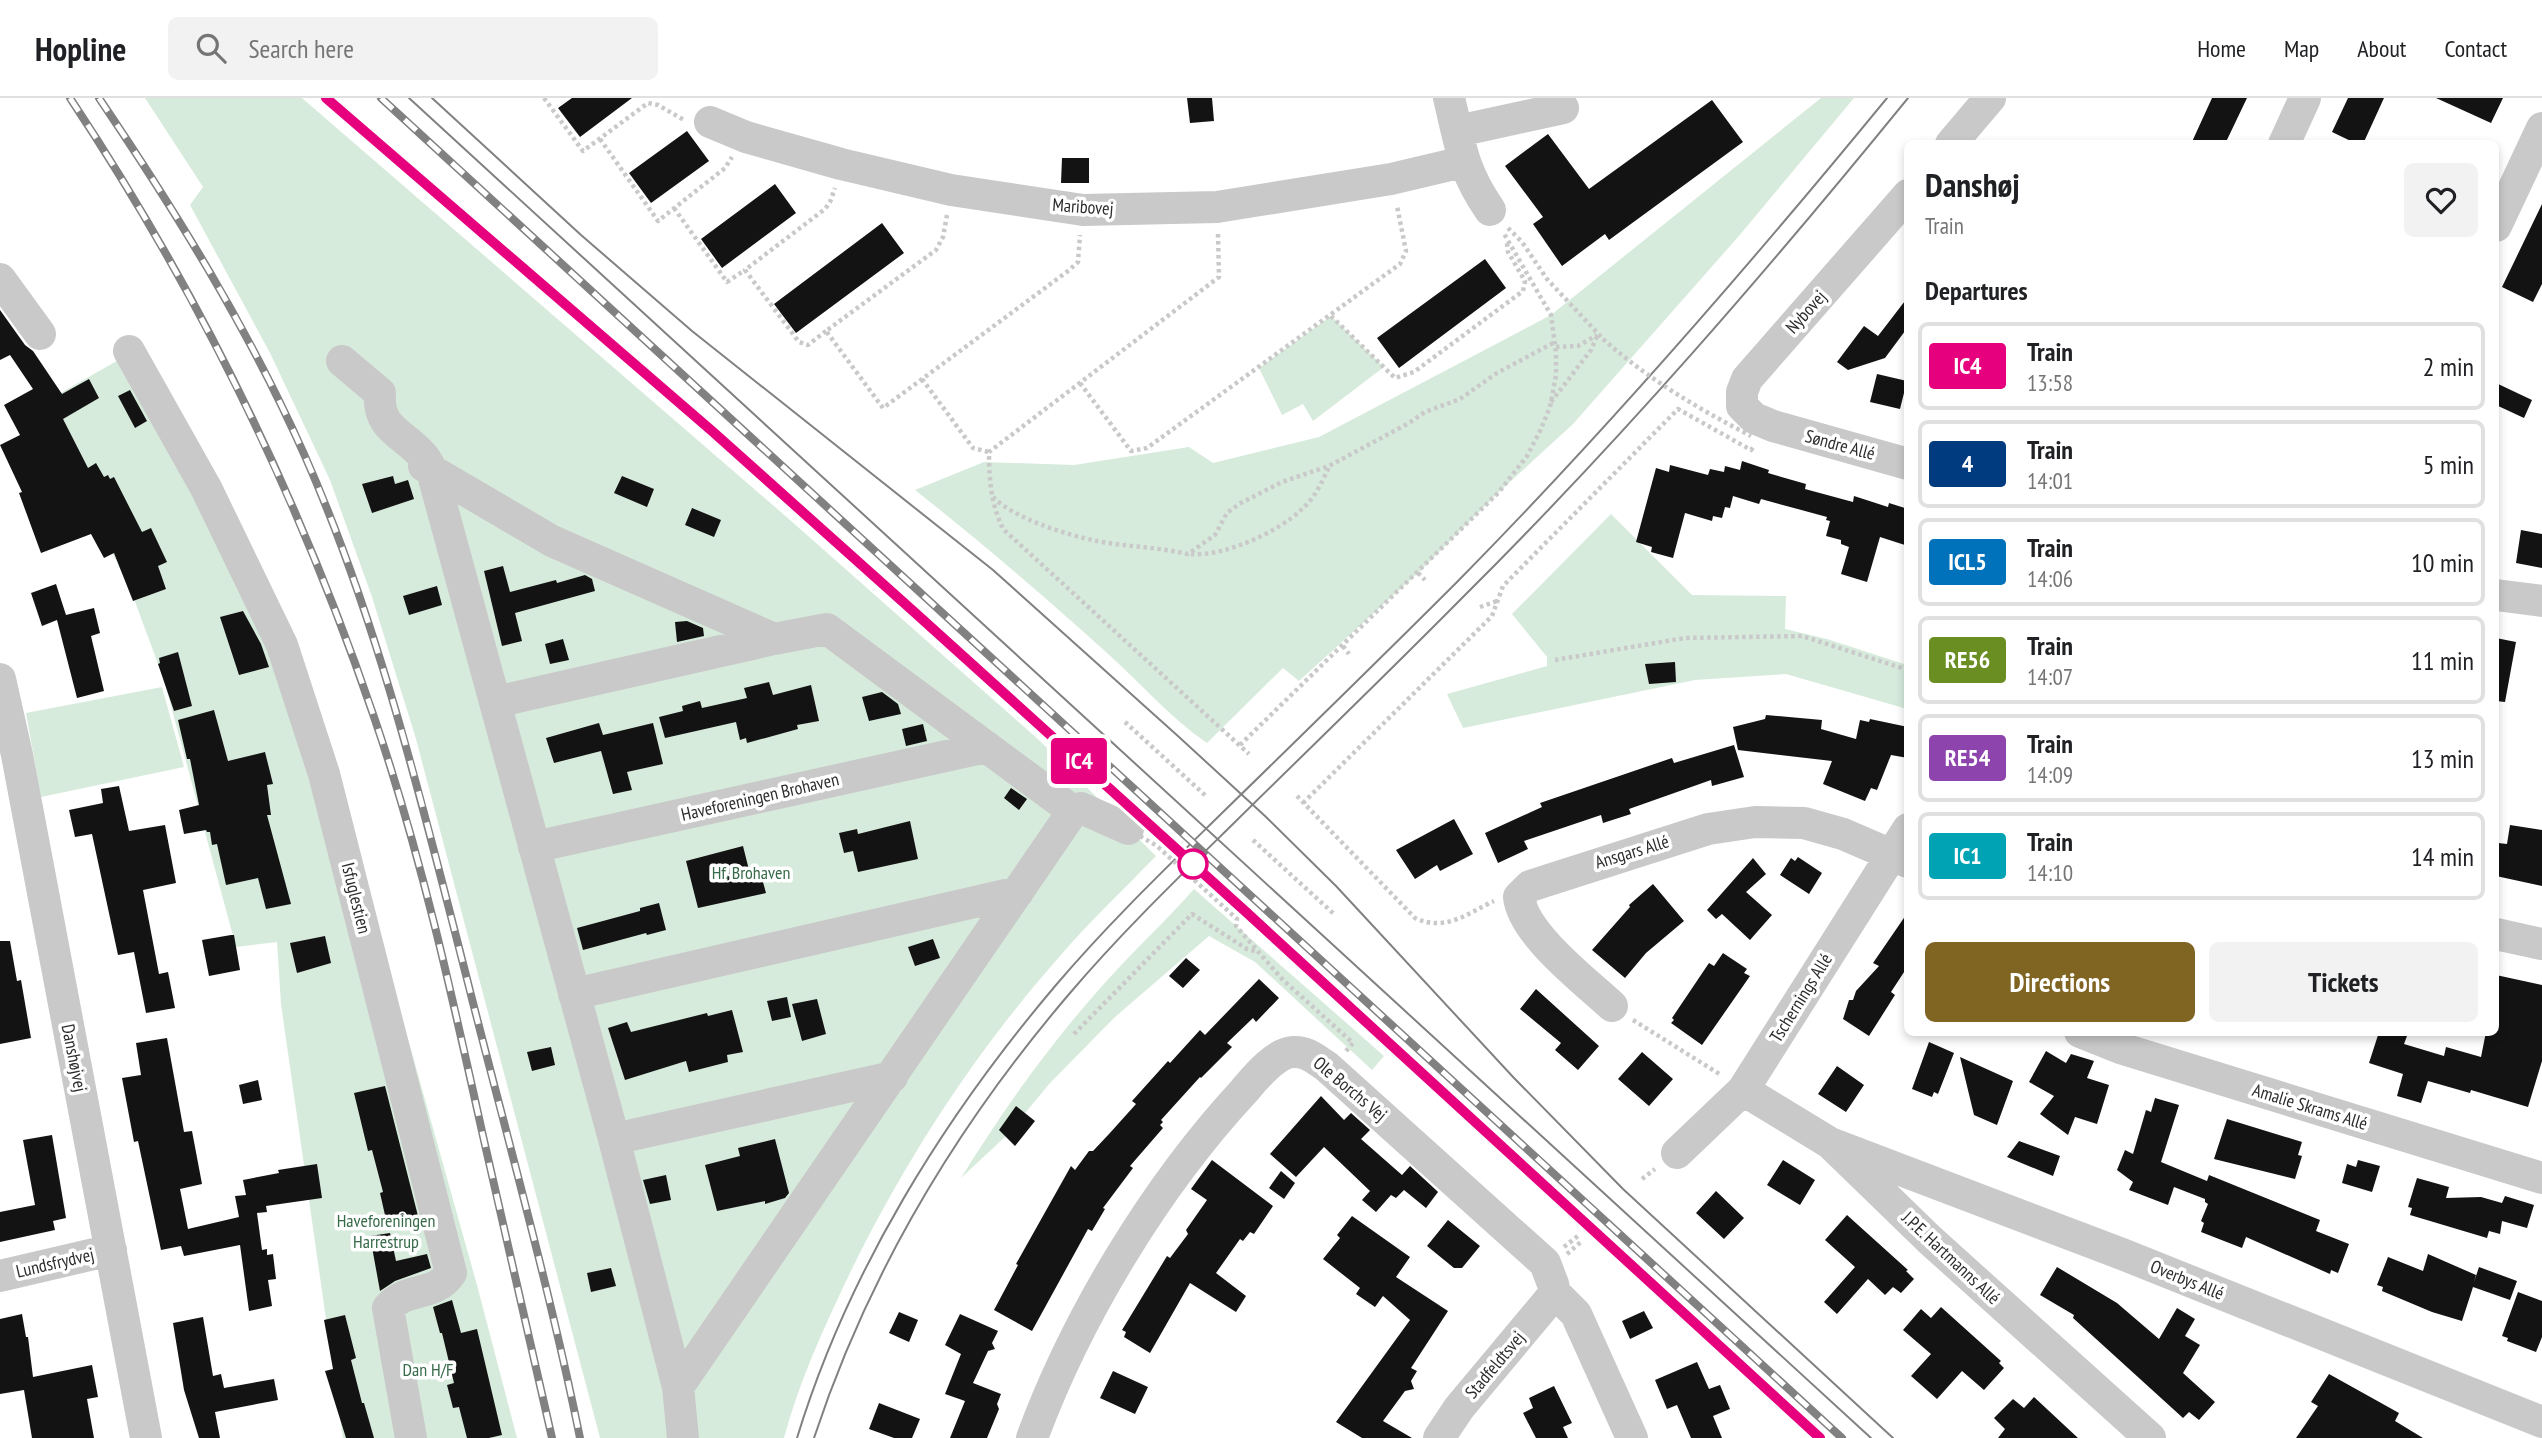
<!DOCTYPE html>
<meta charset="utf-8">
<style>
:root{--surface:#fff;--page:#f2f2f2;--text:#202124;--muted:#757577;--line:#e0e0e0;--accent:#7f6521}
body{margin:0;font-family:"PT Sans Narrow",sans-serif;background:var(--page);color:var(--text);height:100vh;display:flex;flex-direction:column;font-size:26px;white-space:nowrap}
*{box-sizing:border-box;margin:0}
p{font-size:23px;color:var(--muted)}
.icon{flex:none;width:38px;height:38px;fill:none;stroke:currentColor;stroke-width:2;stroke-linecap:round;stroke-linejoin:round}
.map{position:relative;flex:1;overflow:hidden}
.panel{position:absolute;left:1904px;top:42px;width:595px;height:896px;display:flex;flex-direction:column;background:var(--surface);border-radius:10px;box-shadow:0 4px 10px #0003}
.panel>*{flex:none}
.badge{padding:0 14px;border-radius:5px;font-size:24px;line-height:46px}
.map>.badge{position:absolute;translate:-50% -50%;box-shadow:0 0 0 4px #fff}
h2{padding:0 21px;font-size:26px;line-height:63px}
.round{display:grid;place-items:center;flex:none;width:74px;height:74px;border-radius:10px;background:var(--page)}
.overview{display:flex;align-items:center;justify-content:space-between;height:119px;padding:0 21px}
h1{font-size:33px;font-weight:600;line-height:52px}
.action{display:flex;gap:14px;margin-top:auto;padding:14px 21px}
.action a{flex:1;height:80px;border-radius:10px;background:var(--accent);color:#fff;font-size:28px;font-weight:600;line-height:80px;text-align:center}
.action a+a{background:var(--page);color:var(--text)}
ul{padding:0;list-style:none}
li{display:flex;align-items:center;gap:21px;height:88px;margin:0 14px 10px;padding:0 7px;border:4px solid var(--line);border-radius:10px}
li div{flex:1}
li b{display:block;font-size:26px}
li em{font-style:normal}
li .badge{min-width:77px;font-weight:700;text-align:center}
header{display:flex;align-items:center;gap:42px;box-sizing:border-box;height:98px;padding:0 35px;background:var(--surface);border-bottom:2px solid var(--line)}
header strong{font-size:33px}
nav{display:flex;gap:38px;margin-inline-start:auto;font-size:24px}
.search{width:490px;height:63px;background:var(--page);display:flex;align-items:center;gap:18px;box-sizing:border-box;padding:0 24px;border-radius:10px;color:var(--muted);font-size:26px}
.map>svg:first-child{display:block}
.green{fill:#d7ebdc}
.building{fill:#131313}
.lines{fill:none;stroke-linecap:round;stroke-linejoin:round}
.path{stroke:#c9c9c9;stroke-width:4.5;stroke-dasharray:3.5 3.5;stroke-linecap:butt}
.minor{stroke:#c9c9c9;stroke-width:32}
.tram{stroke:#818181;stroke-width:2}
.rail-casing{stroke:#818181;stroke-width:8}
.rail{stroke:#fff;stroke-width:5;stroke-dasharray:16;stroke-linecap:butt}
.path-bridge{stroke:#c9c9c9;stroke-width:4.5;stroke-dasharray:3.5 3.5;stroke-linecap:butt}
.line-casing{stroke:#fff;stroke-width:16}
.line{stroke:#e6007e;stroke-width:10}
.stop-dot{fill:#fff;stroke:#e6007e;stroke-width:3.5}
.labels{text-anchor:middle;stroke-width:7;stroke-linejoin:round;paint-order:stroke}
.street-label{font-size:18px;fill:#2c2c2c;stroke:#fff}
.park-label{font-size:18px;fill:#366a48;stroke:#fff}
</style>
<header>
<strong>Hopline</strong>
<div class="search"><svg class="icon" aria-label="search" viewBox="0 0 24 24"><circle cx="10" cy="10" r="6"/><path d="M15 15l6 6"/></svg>Search here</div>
<nav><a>Home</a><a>Map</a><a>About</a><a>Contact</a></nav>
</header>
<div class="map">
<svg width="2542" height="1340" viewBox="0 0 2542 1340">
<rect width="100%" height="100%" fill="#fff"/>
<path class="green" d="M145,0h157l488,422 250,221 116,115c-32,33 -66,65 -96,100 -85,96 -155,204 -211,319 -25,52 -50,107 -65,163h-184l-184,-699 -44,-142 -42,-117 -60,-127 -80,-148 13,-18z
M1821,0h33l-116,139 -165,187 -74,68 -81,81 -119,108 -16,-13 -76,75c-37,-25 -66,-60 -100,-90 -62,-56 -126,-111 -192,-163l69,-28 90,3 115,-18 24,16 106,-26 232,-122z
M1331,218l53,51 -71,54 -10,-17 -21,11 -23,-47z
M136,252l68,123 165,427 108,385 40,153h-174l-62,-434 -4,-62 -41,5 -72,-267 -30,-81 -91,-196z
M1611,416l81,81 94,1 -1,33 42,10 80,26v44l-121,-35 -91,6 -232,48 -16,-34 100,-28v-9l-35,-43z
M162,589l22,80 -143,30 -15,-84z
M1194,791l190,167 -12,14 -117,-108 -46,-26 -94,81 -65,66 -44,53 -45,42c42,-68 88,-133 142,-193 29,-33 62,-63 91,-96z"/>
<path class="building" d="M572,0h60l-52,39 -22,-29z
M1187,0h25l2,23 -24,2z
M2212,0h35l-22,46h-34z
M2348,0h36l-21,46h-6l-25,-12z
M2436,0h67l-12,25z
M1712,2l31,42 -134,98 -4,-6 -43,32 -29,-42 10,-7 -38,-51 43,-32 41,55z
M687,33l22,30 -58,42 -22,-30z
M1062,60h27v25h-28z
M775,86l21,29 -74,55 -21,-29z
M2542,106v80l-9,18 -31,-15z
M882,125l22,30 -108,80 -22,-29z
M1485,161l21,29 -107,80 -22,-30z
M1908,199v30l-23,31 -37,12 -11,-8 27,-36 14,10z
M0,212l25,35 8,6 29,43 27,-15 10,19 -36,21 25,49 8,-5 8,14 4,-2 2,4 4,-2 28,55 9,-4 16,34 -9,4 8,23 -33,12 -19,-48 -10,5 -13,-24 -50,19 -22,-60 3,-1 -22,-47 20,-10 -16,-30 29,-16 -23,-34 -10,5z
M1877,276l30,7 -7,28 -30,-7z
M2496,285l36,17 -8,18 -28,-13z
M130,292l17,31 -12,7 -17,-32z
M1742,363l27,9 -1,3 38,11 -1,5 48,13 1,-6 34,11 1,-4 19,6v37l-28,-9 -13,45 -26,-8 8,-27 -8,-3v-4l-15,-4 4,-15 -4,-1 1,-3 -66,-18 -2,5 -26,-8 -3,12 -5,-1 -3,11 -9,-2 -1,5 -27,-8 -12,45 -22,-6 1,-5 -16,-5 20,-74 13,4 1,-7 38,10 2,-6 14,3 1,-6 15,4z
M393,378l2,8 13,-4 6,19 -42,14 -10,-29z
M622,378l32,13 -7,18 -33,-14z
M692,410l29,12 -7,17 -29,-12z
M2521,432l21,4v34l-26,-5z
M503,468l7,26 46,-12 1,3 28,-8 7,4 3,12 -80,22 7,28 -20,5 -18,-75z
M56,486l10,31 28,-7 6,25 -9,3 13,55 -27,7 -20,-78 -15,6 -11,-33z
M437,488l5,19 -33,10 -6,-19z
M243,513l18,33 8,23 -30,8 -19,-58z
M687,523l16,7 1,8 -27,6 -2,-20z
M2496,540l20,4 -11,60 -9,-1z
M563,541l6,21 -19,4 -5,-20z
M178,554l14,54 -18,5 -16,-47 2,-1 -1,-5z
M1675,564l1,20 -27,2 -4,-20z
M769,584l4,13 38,-10 8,36 -22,4 1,4 -51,14 -1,-5 -6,2 -4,-18 -71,16 -6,-21 24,-6 -1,-5 18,-5 2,7 45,-10 -3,-10z
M882,594l16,12 3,10 -32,7 -7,-24z
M214,612l14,51 37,-9 8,32 -6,1 4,30h-4l24,89 -25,5 -8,-31 -32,7 -9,-41 -5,1 -2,-13h-3l-1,-2 -22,4 -5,-24 20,-5 -9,-46h-3l-9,-39z
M1766,617l56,5 -1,9 35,10 4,-19 9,2 1,-3 38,8v31l-17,-3 -14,35 -6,-2 -6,13 -42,-17 9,-23 -94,-11 -5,-23 32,-8z
M599,625l4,12 50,-12 10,41 -36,8 5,18 -19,4 -12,-43 -47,12 -8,-25z
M923,626l4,17 -21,5 -4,-17z
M1734,647l10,32 -32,9 -1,-6 -82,29 2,5 -28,9 -2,-8 -77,26 4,8 -30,14 -13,-30 57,-26 -2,-4 132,-45 2,5z
M119,688l10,45 36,-6 11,58 -33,7 16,84 9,-2 7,36 -29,5 -12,-61 -16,3 -26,-121 -17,3 -6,-27 34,-7 -2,-14z
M1011,690l16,11 -8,11 -15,-12z
M1454,721l19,35 -33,17 -3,-6 -22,14 -19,-29z
M910,723l8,38 -60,13 -5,-21 -9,2 -5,-20 18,-4 1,5z
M2510,727l32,5v56l-46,-10 2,-33 9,1z
M743,748l8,32 10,-3 5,18 -68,15 -12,-47z
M1798,759l24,16 -13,21 -29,-19 11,-17 4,3z
M1753,760l13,16 -20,18 26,23 -22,25 -28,-26 -6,5 -9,-9z
M1653,786l31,37 -38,32 -21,25 -33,-28 38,-43 -1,-2z
M659,805l7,27 -19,5 -1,-2 -63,17 -6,-22 63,-17v-3z
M1908,814v54l-17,26 4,3 -26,41 -26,-17 6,-19h4l3,-9 23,-25 -6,-3z
M231,837h3l6,35 -31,6 -7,-36z
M325,838l6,27 -34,10 -7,-30z
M933,841l7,19 -25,8 -7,-19z
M0,843h10l7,40 4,-1 10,58 -31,6z
M1723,855l24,16 -3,4 6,3 -48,69 -31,-22 3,-3 -2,-2 37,-55 5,3z
M1186,860l14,12 -17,18 -14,-12z
M2496,877l46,10v76l-14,46 -57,-17 -1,3 -42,-12 -7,22 -24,-7 6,-22 -34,-11 10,-31h15l13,4 -3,8 40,12 2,-9 35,10 5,-25h10z
M1259,881l20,19 -23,24 -3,-4 -26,25 5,4 -31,31 -1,-1 -39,43 2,2 -3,3 3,3 -33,38 3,2 -30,40 2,1 -13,22 -4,-2 -56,102 -38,-21 24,-45 -2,-1 55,-98 4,4 14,-19h4l16,-17 27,-30 -4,-3 36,-40 2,2 30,-33 5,5z
M1536,891l63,57 -21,24 -23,-20 6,-7 -41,-34z
M787,899l4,20 -19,4 -5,-20z
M817,901l9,35 -24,7 -10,-37z
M732,912l11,42 -16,3 1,7 -39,10 -3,-11 -61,19 -17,-52 19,-6 4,10 76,-19 1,3z
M167,940l17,94 8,-1 10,53 -22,5 8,40 51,-12 -4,-21 11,-1 -3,-15 36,-7 -1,-3 39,-6 5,34 -56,8 1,6 -10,1 5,37 5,-1v6l6,-1 3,25 -8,1 4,26 -23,5 -9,-66 -56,11 -3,-10 -20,4 -23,-109 -4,1 -12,-64 19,-3 -5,-32z
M1929,944l25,11 -16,41 -4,-2 -2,5 -20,-8z
M551,949l4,18 -23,6 -5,-19z
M2046,953l20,12 5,-9 23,7 -7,17 22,7 -12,39 -22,-7 -7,18 -28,-21 14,-18 -25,-14z
M1642,954l31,27 -24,27 -31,-27z
M1960,959l53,24 -16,44 -23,-10z
M1837,968l27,19 -18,27 -28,-18z
M258,982l4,20 -19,4 -4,-19z
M385,988l33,130 -31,8 -7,-31 3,-1 -11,-42 -4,1 -14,-58z
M1321,998l23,24 7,-7 19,17 -9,9 41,36 8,-9 26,24 2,2 -12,16 -22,-18 -8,8 -5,-3 -15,17 -14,-12 8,-9 -46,-44 -28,30 -26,-23z
M2155,1000l24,7 -18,57 46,19 2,-6 111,45 -4,11 33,13 -11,29 -7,-3 -1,4 -84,-37 -4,11 -41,-16 3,-9 -3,-2 7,-17 -3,-2v-3l-31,-12 -6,18 -39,-15 4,-8 -16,-12 8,-20 8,4 13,-44 5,2z
M1016,1008l19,15 -20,25 -16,-16z
M2227,1021l75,23 -4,13 4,1 -7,23 -81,-20z
M52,1037l14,83 -13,3 2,9 -55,12v-30l35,-7 -12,-65z
M775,1041l14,54 -4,5 -20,6v-3l-48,10 -12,-46 35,-9 -2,-8z
M2019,1043l41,15 -7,20 -46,-19z
M1212,1062l61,46 -19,28 -4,-2 -7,9 -3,-2 -24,34 30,23 -10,16 -46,-29 -40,70 -26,-16 2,-5 -4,-2 45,-74 3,2 18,-24 -2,-4 21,-30 -16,-11z
M1783,1062l32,20 -15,25 -33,-20z
M2358,1062l22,6 -8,26 -30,-9 5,-19 9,3z
M1281,1073l14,12 -11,16 -15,-11z
M666,1077l5,25 -21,4 -7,-24z
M2417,1080l32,9 -3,11 35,-1 21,6 3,-7 29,9 -7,23 -25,-7 -2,13 -11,-3 -2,7 -77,-23 2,-7 -4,-1z
M1716,1093l28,27 -20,21 -28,-26z
M1847,1117l61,55 -2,1 8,8 -13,14 -8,-6 -8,8 -17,-16 -31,35 -13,-12 31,-35 -30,-27z
M1352,1118l58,41 -14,20 52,34 -37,57 6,3 -6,10 3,8 -9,2 -22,30 29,17h-50l-26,-16 74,-102 -27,-24 -8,11 -19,-13 4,-6 -37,-29 17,-21 -3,-3z
M1448,1122l32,26 -18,22h-8l-27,-22z
M390,1135l6,28 31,-7 4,14 -36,13 -15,10 -10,-55z
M2428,1156l48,21 -2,7 5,-15 38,14 -7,19 -37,-13 -11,34 -30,-9 -50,-21 1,-4 -6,-2 11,-28 35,14z
M2057,1169l60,36 42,36 18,-31 18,11 -10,17 15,9 -17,28 32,29 -16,18 -10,-8 -6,6 -110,-100 1,-3 -34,-20z
M611,1170l5,18 -25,6 -4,-19z
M2518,1194l24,9v36l-6,15 -29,-11 1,-3 -6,-2z
M452,1202l9,33 16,-4 25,106 -13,3h-22l-8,-31 -6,1 -6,-23 7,-2 -12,-50h-2l-7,-26z
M1941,1209l60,54 -2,2 5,5 -20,22 -22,-19 -25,28 -26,-23 20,-22 -28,-24 18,-21 10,9z
M1644,1213l9,17 -23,11 -8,-18z
M899,1214l19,8 -9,22 -20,-9z
M22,1216l4,23h2l5,40 59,-12 6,32 -11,2 7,39h-62l-8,-48 -24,4v-75z
M960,1216l38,17 -6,12 3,6 -7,2 -15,32 28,11 -4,10 2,5 -12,29h-37l15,-37 -20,-7 16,-40 -16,-9z
M345,1217l11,43 -5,2 11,43h2l10,35h-28l-21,-67 8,-2 -9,-49z
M203,1219l10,59 8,-2 3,14 50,-9 4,21 -63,12 5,26h-21l-15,-48 -11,-67z
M1697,1264l12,27 11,-4 10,24 -17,7 9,22h-31l-14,-33 -10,4 -12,-29z
M1113,1273l35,16 -13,27 -35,-16z
M2329,1276l70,39 -4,8 28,17h-127l22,-32 -7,-4z
M1554,1288l18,37 -9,4 5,11h-32l-13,-25 10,-5 -4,-10z
M2034,1299l44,41h-80l7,-9 -11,-11 19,-19 11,9z
M879,1305l41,16 -8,19h-18l-25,-9z"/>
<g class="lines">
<path class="path" d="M544,0l39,53 65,-48 10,2 26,15
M600,41l58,82 67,-53 7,-11
M674,110l53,74 18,-12
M947,117l-4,22 -7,13 -110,81 57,77 185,-137 10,-9 2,-27
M1508,130l14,14 25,37 56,60
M1218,136l1,43 -230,175c0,28 2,51 14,77l246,225
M1331,218l64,62 19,-6 109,-81 2,-10 -17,-29 -1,-9
M826,233l-18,14 -9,-3 -54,-72 80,-61 5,-7 5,-14
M1556,249l22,-1 19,-11
M922,281l51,69 16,4
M1080,285l51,68 16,-3 253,-184 6,-13 -9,-45
M1551,304l40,-52 7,-16
M993,399c22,22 74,38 104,44 30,6 61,6 91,13l27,-19 12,-22 12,-9 43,-22 47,-16 80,-43 16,-11 35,-13 37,-26 58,-31
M1191,456c32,3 88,-22 111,-45 13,-11 20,-27 27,-42
M1418,475l7,7
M1480,509l17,-6
M1343,548l6,8
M1555,562l130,-22 117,-2 106,34
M1125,624l81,74
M1240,647l259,-253 28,-36 13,-25 10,-24 6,-32v-23l-5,-37 -48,-83
M1297,698l118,122c31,14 51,-4 79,-17
M1303,705l189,-187 11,-30 175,-177 73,41 4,-5
M1253,742l81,74
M1633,922l88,55
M1074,936l118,-120 55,35 11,3
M1642,1081l13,-10
M1564,1149l15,-12
M1567,1156l15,-13"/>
<path class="minor" d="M1449,0c11,45 13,72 41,112
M710,24l36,15 95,27 110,26 132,20 134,-3 174,-28 72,-17
M1458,33l105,-23
M1951,46l39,-46
M2284,46l21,-46
M1908,97l-161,184 -5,13v14l12,12 19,8 135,38
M2496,128l46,-98
M0,181l40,55
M129,253l77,137 76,157 42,129 127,499c-17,25 -44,13 -63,35l23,130
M342,263l38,32c-3,37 24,40 43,63 4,4 6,10 9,15l182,668 64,248
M424,368l128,75 222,98
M2496,497l46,6
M0,581l17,76 129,683
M495,604l279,-63 53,-10 246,182
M534,749l453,-100
M2496,836l46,10
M574,896l444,-102
M1612,908c-27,-25 -89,-72 -93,-109l11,-11 178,-57 47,-7 49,1 39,11 65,28
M2080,934l40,16 422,130
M1743,992l87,53 100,97 220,198
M614,1041l278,-62
M1830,1045l292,111 420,168
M1677,1055l66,-63 165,-261
M0,1178l111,-26
M683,1340l-5,-51 395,-576 8,-3 47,21
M1032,1340c45,-122 124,-252 212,-347 11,-13 31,-38 49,-39 13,-1 22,7 33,14l219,197 8,21 2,9 21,21 56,124
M1439,1340l20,-30 96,-115"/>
<path class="tram" d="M409,0l1462,1340
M432,0l149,137 111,96 301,239 186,167 86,79 71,70 178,192 109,111 270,249
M797,1340c51,-167 147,-321 259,-453 51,-60 108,-115 164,-170 79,-77 159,-155 237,-233 152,-154 293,-317 430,-484
M814,1340c54,-164 144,-314 256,-445 51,-60 108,-115 164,-170 77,-76 155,-151 231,-228 158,-157 303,-325 443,-497"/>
<g class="rail-casing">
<path id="rail" d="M70,0c127,191 230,402 304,619 47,137 78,278 109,419 23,101 46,201 69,302
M99,0c77,114 149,230 205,356 75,169 118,350 164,529 38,151 81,302 112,455
M326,0c130,112 261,223 389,336 373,330 738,668 1104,1004
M381,0l1461,1340"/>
</g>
<use href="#rail" class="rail"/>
<path class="path-bridge" d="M1603,241c45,40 94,69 148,97
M1128,731l29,17 80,73 -1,7 47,54 70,63 -7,8"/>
</g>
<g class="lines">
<g class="line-casing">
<path id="line" d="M326,0l386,333 200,179 333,301 575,527"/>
</g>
<use href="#line" class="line"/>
</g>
<circle class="stop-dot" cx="1193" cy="766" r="14"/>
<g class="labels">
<g class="street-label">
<text transform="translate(1083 109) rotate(4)" y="6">Maribovej</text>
<text transform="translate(1806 214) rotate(-48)" y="6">Nybovej</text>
<text transform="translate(1840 347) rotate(15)" y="6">Søndre Allé</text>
<text transform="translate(760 699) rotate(-13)" y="6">Haveforeningen Brohaven</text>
<text transform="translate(1632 754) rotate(-17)" y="6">Ansgars Allé</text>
<text transform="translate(356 800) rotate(76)" y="6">Isfuglestien</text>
<text transform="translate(1801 900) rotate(-58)" y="6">Tschernings Allé</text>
<text transform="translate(74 960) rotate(79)" y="6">Danshøjvej</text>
<text transform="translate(1350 991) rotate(40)" y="6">Ole Borchs Vej</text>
<text transform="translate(2310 1009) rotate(17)" y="6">Amalie Skrams Allé</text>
<text transform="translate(1951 1160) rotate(43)" y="6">J.P.E. Hartmanns Allé</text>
<text transform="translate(55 1165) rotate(-13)" y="6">Lundsfrydvej</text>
<text transform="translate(2187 1182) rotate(22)" y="6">Overbys Allé</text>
<text transform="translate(1495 1267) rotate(-50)" y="6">Stadfeldtsvej</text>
</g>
<g class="park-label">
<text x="751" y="781">Hf. Brohaven</text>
<text x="386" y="1129">Haveforeningen<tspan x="386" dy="21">Harrestrup</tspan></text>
<text x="428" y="1278">Dan H/F</text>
</g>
</g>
</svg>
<b class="badge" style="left:1079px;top:663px;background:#e6007e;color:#fff">IC4</b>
<section class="panel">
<div class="overview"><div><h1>Danshøj</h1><p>Train</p></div><a class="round"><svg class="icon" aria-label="heart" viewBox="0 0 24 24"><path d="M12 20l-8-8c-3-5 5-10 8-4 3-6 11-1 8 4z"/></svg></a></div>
<h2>Departures</h2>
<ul>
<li><span class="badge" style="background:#e6007e;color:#fff">IC4</span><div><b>Train</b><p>13:58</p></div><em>2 min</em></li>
<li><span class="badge" style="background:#003b80;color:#fff">4</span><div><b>Train</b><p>14:01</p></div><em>5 min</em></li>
<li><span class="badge" style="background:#0072bc;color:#fff">ICL5</span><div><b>Train</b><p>14:06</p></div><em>10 min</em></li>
<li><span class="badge" style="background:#6b8e23;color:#fff">RE56</span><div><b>Train</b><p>14:07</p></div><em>11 min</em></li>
<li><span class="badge" style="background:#8e44ad;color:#fff">RE54</span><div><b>Train</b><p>14:09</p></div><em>13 min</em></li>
<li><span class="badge" style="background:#00a3b4;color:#fff">IC1</span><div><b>Train</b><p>14:10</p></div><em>14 min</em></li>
</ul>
<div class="action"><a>Directions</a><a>Tickets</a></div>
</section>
</div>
